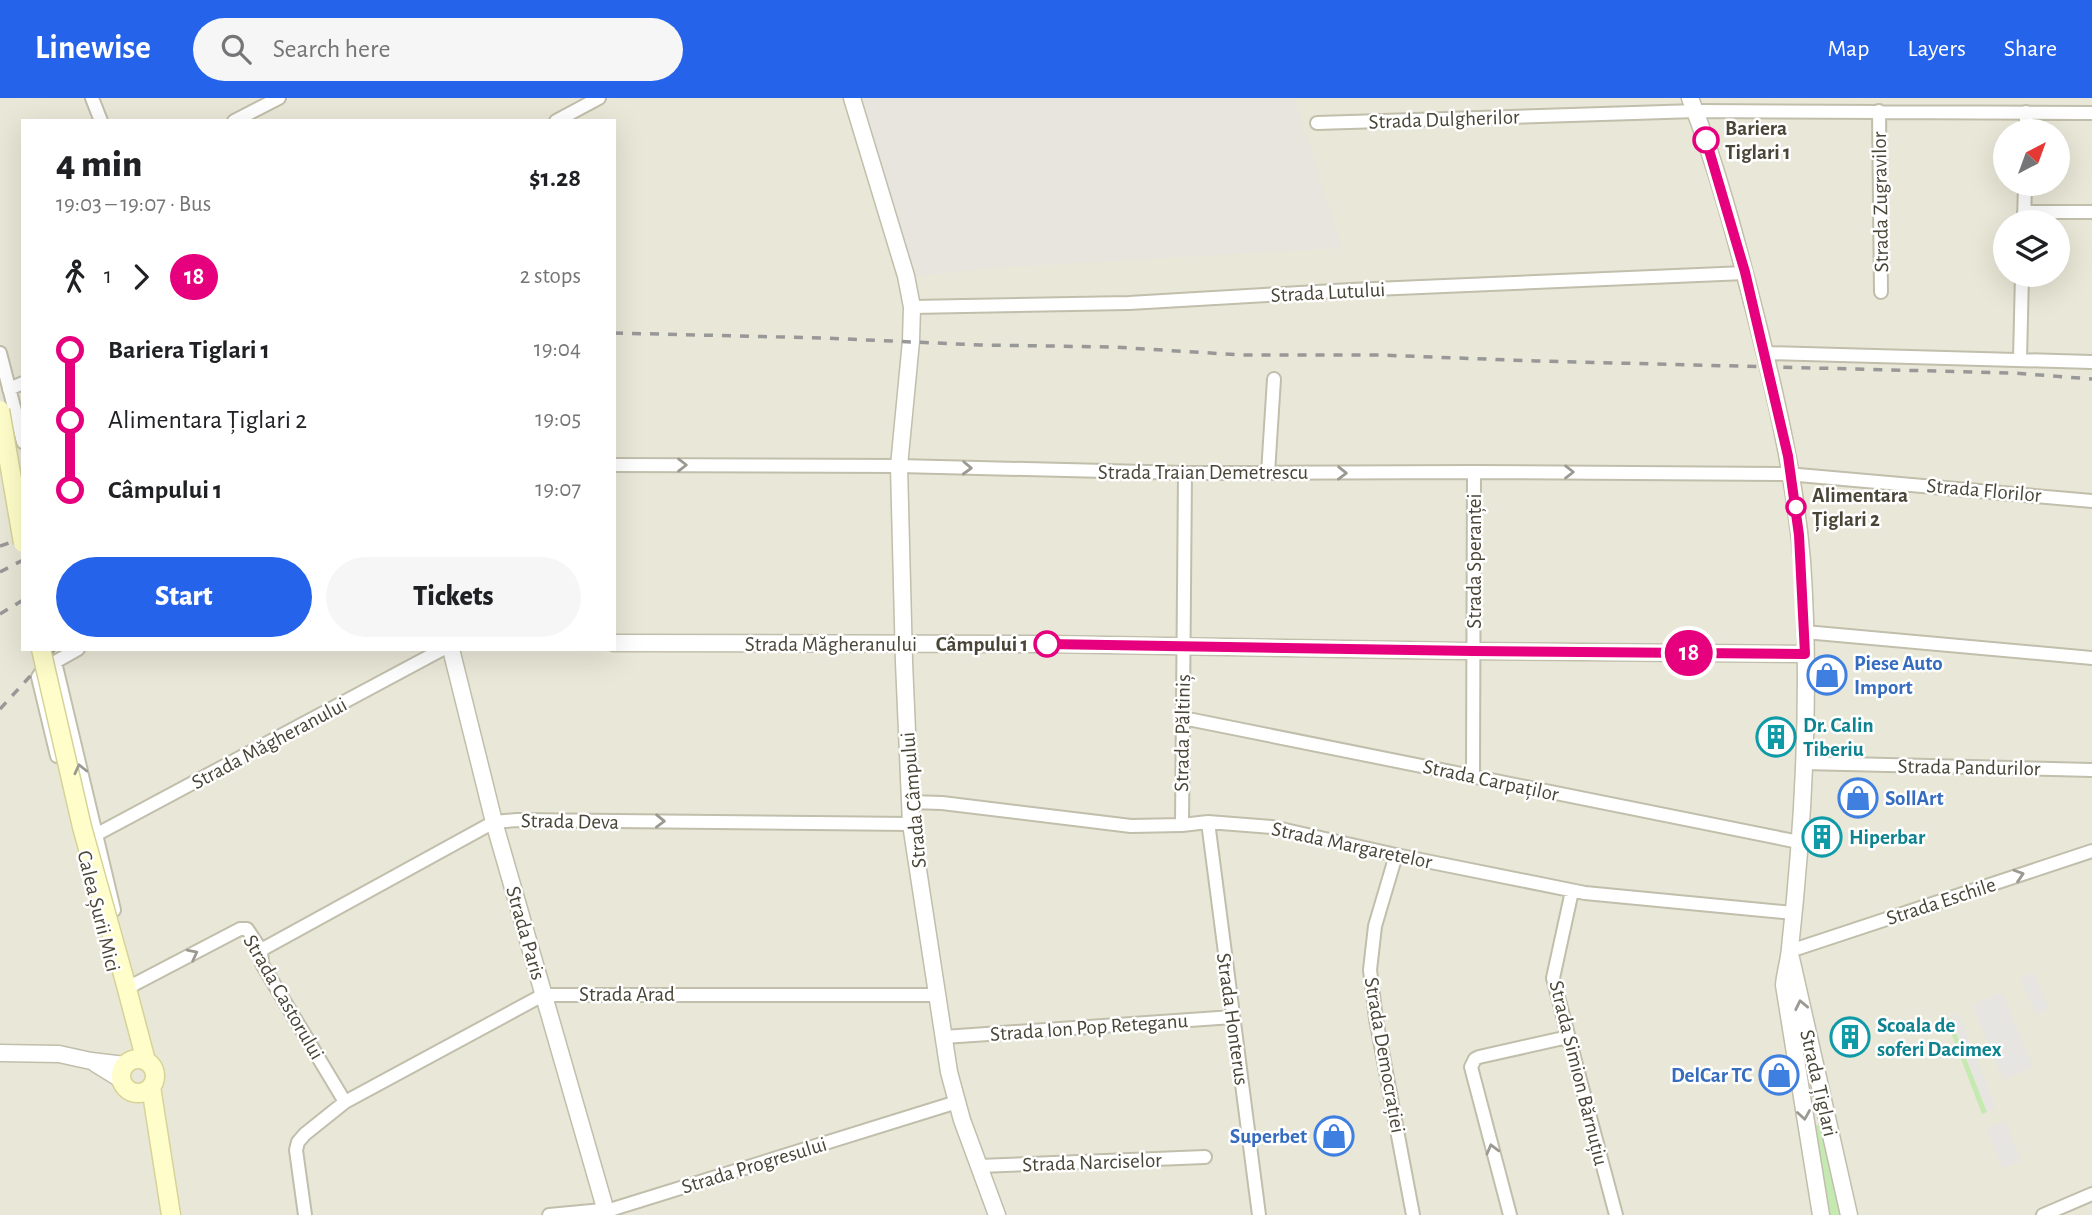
<!DOCTYPE html>
<meta charset="utf-8">
<style>
:root{--surface:#fff;--page:#f6f6f6;--text:#202124;--muted:#757577;--accent:#2563eb}
body{margin:0;font-family:"Alegreya Sans",sans-serif;background:var(--page);color:var(--text);height:100vh;display:flex;flex-direction:column;font-size:26px;white-space:nowrap}
*{box-sizing:border-box;margin:0}
p{font-size:23px;color:var(--muted)}
.icon{flex:none;width:38px;height:38px;fill:none;stroke:currentColor;stroke-width:2;stroke-linecap:round;stroke-linejoin:round}
.map{position:relative;flex:1;overflow:hidden}
.panel{position:absolute;left:21px;top:21px;width:595px;height:532px;display:flex;flex-direction:column;background:var(--surface);border-radius:0px;box-shadow:0 7px 28px #0002}
.panel>*{flex:none}
.badge{padding:0 14px;border-radius:23px;font-size:24px;line-height:46px}
.needle{width:46px;rotate:41deg}
.buttons{position:absolute;left:1993px;top:21px;display:grid;gap:14px}
.buttons a{display:grid;place-items:center;width:77px;height:77px;border-radius:50%;background:var(--surface);box-shadow:0 7px 28px #0002;font-size:35px}
.map>.badge{position:absolute;translate:-50% -50%;box-shadow:0 0 0 4px #fff}
.legs{display:flex;align-items:center;gap:10px;height:77px;padding:0 35px;font-size:23px}
.legs p{margin-inline-start:auto}
.overview{display:flex;align-items:center;justify-content:space-between;height:119px;padding:0 35px}
h1{font-size:38px;font-weight:800;line-height:52px}
.cta{display:flex;gap:14px;margin-top:auto;padding:14px 35px}
.cta a{flex:1;height:80px;border-radius:42px;background:var(--accent);color:#fff;font-size:28px;font-weight:800;line-height:80px;text-align:center}
.cta a+a{background:var(--page);color:var(--text)}
ul{padding:0 35px;list-style:none}
li{display:flex;align-items:center;gap:24px;height:70px;font-size:26px}
li i{display:grid;place-items:center;width:10px;height:100%;margin:0 9px;background:currentColor}
li i::after{content:'';width:18px;height:18px;margin:-9px;border:5px solid;border-radius:50%;background:var(--surface)}
li p{margin-inline-start:auto}
li:first-child i{background:linear-gradient(#0000 50%,currentColor 0)}
li:last-child i{background:linear-gradient(currentColor 50%,#0000 0)}
header{display:flex;align-items:center;gap:42px;box-sizing:border-box;height:98px;padding:0 35px;background:var(--accent);color:#fff}
header strong{font-size:33px}
nav{display:flex;gap:38px;margin-inline-start:auto;font-size:24px}
.search{width:490px;height:63px;background:var(--page);display:flex;align-items:center;gap:18px;box-sizing:border-box;padding:0 24px;border-radius:38px;color:var(--muted);font-size:26px}
.map>svg:first-child{display:block}
.residential{fill:#e9e7d7;fill-rule:evenodd}
.industrial{fill:#e8e5de}
.green{fill:#c4eab1}
.parking{fill:#e7e5e1}
.lines{fill:none;stroke-linecap:round;stroke-linejoin:round}
.minor-casing{stroke:#c1beab;stroke-width:16}
.tertiary-casing{stroke:#c1beab;stroke-width:19}
.secondary-casing{stroke:#d6d398;stroke-width:21}
.minor{stroke:#fff;stroke-width:12}
.tertiary{stroke:#fff;stroke-width:16}
.secondary{stroke:#fffeca;stroke-width:18}
.rail{stroke:#989898;stroke-width:3.5;stroke-dasharray:9 9;stroke-linecap:butt}
.secondary-bridge-casing{stroke:#d6d398;stroke-width:21;stroke-linecap:butt}
.secondary-bridge{stroke:#fffeca;stroke-width:18}
.oneway{stroke:#9b9991}
.line-1-casing{stroke:#fff;stroke-width:16}
.line-1{stroke:#e6007e;stroke-width:10}
.stop-1-dot{fill:#fff;stroke:#e6007e;stroke-width:3.5}
.labels{text-anchor:middle;stroke-width:5;stroke-linejoin:round;paint-order:stroke}
.street-label{font-size:21px;fill:#494637;stroke:#fff}
.stop-label{font-size:21px;font-weight:bold;fill:#494637;stroke:#fff;text-anchor:start}
.shop-label{font-size:21px;font-weight:bold;fill:#366cbe;stroke:#fff;text-anchor:start}
.culture-label{font-size:21px;font-weight:bold;fill:#0d838f;stroke:#fff;text-anchor:start}
</style>
<header>
<strong>Linewise</strong>
<div class="search"><svg class="icon" aria-label="search" viewBox="0 0 24 24"><circle cx="10" cy="10" r="6"/><path d="M15 15l6 6"/></svg>Search here</div>
<nav><a>Map</a><a>Layers</a><a>Share</a></nav>
</header>
<div class="map">
<svg width="2092" height="1117" viewBox="0 0 2092 1117">
<rect width="100%" height="100%" fill="#f5f4e9"/>
<path class="residential" d="M0,0h2092v1117h-2092zM23,23h591v528h-591zM2006,33h52v53h-52zM2006,124h52v53h-52z"/>
<path class="industrial" d="M863,0h431l49,150 -351,20 -79,9z"/>
<path class="green" d="M1950,920l37,94 -5,2 -36,-95z
M1823,1026l20,91h-19l-15,-88z"/>
<path class="parking" d="M2033,874l16,37 -13,6 -16,-37z
M2002,894l31,75 -30,13 -31,-75z
M1958,915l38,95 -9,4 -34,-92 -6,-2z
M2005,1023l16,40 -19,8 -16,-41z"/>
<g class="lines">
<g class="minor-casing">
<path id="minor" d="M92,0l9,23
M1879,13l2,181
M234,23l45,-23
M556,23l43,-23
M1317,25l379,-12 396,2
M2026,33v-19
M2024,114h68
M2024,124l1,-38
M912,209l217,-4 222,-13 394,-17
M0,255l23,89
M1765,255l327,9
M2020,261l2,-84
M9,291l14,-6
M614,367l285,1 286,7 289,-1 313,2 305,27
M1268,375l6,-94
M1805,534l287,26
M55,564l23,-13
M1183,620l616,124
M57,658l-19,-79 4,-6 13,-9 59,248
M1804,665l288,7
M1473,679l1,-305
M910,704l32,1 189,23 51,-1 26,-3 64,5 124,28 189,38 208,20
M1208,724l51,393
M1182,727l3,-352
M88,741l355,-190
M1396,757l-21,71 -5,44 6,49 37,196
M1572,793l-19,87 63,237
M261,852l233,-128 23,-2 394,4
M1790,853l302,-100
M133,887l107,-56h7l14,21 1,14 83,138
M944,939l289,-20
M979,1068l226,-9
M305,1117l-9,-65 2,-8 7,-8 40,-32 198,-107h394
M549,1117l64,-6 344,-107
M1510,1117l-39,-148 4,-8 4,-2 89,-20
M2043,1117l49,-21"/>
</g>
<g class="tertiary-casing">
<path id="tertiary" d="M852,0l54,178 6,31 -1,34 -12,125 5,196 7,162 38,248 13,48 35,95
M1690,0c28,71 47,145 66,219 20,80 39,161 46,244 9,129 2,260 -12,387 -1,13 -5,25 -6,37l37,230
M614,545l433,1 414,7 344,3
M451,551l43,173 113,393
M1791,860l58,257
M0,955l59,1 32,7 34,4
M96,966l26,16"/>
</g>
<g class="secondary-casing">
<path id="secondary" d="M123,876l23,87
M121 978a17 17 0 1 1 34 0a17 17 0 1 1-34 0Z
M151,989l20,128"/>
</g>
<use href="#minor" class="minor"/>
<use href="#tertiary" class="tertiary"/>
<use href="#secondary" class="secondary"/>
<path class="rail" d="M614,235l209,5 157,7 133,2 129,8h137l157,6 477,12 79,6
M0,448l23,-8
M0,474l23,-12
M0,516l23,-14
M0,611l55,-60"/>
<g class="secondary-bridge-casing">
<path id="secondary-bridge" d="M0,312l23,133
M41,551l41,178 41,147"/>
</g>
<use href="#secondary-bridge" class="secondary-bridge"/>
</g>
<defs><path id="oneway-chevron" d="M-2-3.5L2.5 0L-2 3.5" fill="none" stroke-width="1.6" stroke-linecap="round" stroke-linejoin="round" transform="scale(1.75)"/></defs>
<g class="oneway">
<use href="#oneway-chevron" transform="translate(682 367)"/>
<use href="#oneway-chevron" transform="translate(967 370) rotate(2)"/>
<use href="#oneway-chevron" transform="translate(1569 374)"/>
<use href="#oneway-chevron" transform="translate(1342 375) rotate(1)"/>
<use href="#oneway-chevron" transform="translate(80 671) rotate(-103)"/>
<use href="#oneway-chevron" transform="translate(660 723) rotate(1)"/>
<use href="#oneway-chevron" transform="translate(2019 777) rotate(-18)"/>
<use href="#oneway-chevron" transform="translate(193 856) rotate(-27)"/>
<use href="#oneway-chevron" transform="translate(1801 907) rotate(-102)"/>
<use href="#oneway-chevron" transform="translate(1804 1017) rotate(81)"/>
<use href="#oneway-chevron" transform="translate(1492 1051) rotate(-105)"/>
</g>
<g class="lines">
<g class="line-1-casing">
<path id="line-1" d="M1047,546l426,7 332,3 -6,-119 -11,-79 -43,-184 -39,-132"/>
</g>
<use href="#line-1" class="line-1"/>
</g>
<defs>
<g id="shop-ring" transform="scale(2.0125)"><circle r="9.5" fill="#fff" stroke="#3f7fe0" stroke-width="1.5"/><path d="M-5-2.5h2.3a2.7 3.5 0 0 1 5.4 0H5L5.5 6h-11ZM-1.5-2.5h3a1.5 2.3 0 0 0-3 0Z" fill="#3f7fe0"/></g>
<g id="building-ring" transform="scale(2.0125)"><circle r="9.5" fill="#fff" stroke="#0f9aa8" stroke-width="1.5"/><path d="M-4-6H4V6H1V3H-1V6H-4ZM-2.5-4.3h1.7v1.8h-1.7ZM.8-4.3h1.7v1.8H.8ZM-2.5-1h1.7V.8h-1.7ZM.8-1h1.7V.8H.8Z" fill="#0f9aa8"/></g>
</defs>
<g fill-rule="evenodd">
<use href="#shop-ring" x="1827" y="577"/>
<use href="#building-ring" x="1776" y="639"/>
<use href="#shop-ring" x="1858" y="700"/>
<use href="#building-ring" x="1822" y="739"/>
<use href="#building-ring" x="1850" y="939"/>
<use href="#shop-ring" x="1779" y="977"/>
<use href="#shop-ring" x="1334" y="1038"/>
</g>
<g class="stop-1-dot">
<circle cx="1706" cy="42" r="12"/>
<circle cx="1796" cy="409" r="9"/>
<circle cx="1047" cy="546" r="12"/>
</g>
<g class="labels">
<g class="street-label">
<text transform="translate(1444 21) rotate(-2)" y="7">Strada Dulgherilor</text>
<text transform="translate(1880 104) rotate(-91)" y="7">Strada Zugravilor</text>
<text transform="translate(1328 194) rotate(-3)" y="7">Strada Lutului</text>
<text x="1203" y="381">Strada Traian Demetrescu</text>
<text transform="translate(1984 392) rotate(5)" y="7">Strada Florilor</text>
<text transform="translate(1474 463) rotate(-90)" y="7">Strada Speranței</text>
<text x="831" y="553">Strada Măgheranului</text>
<text transform="translate(1182 635) rotate(-89)" y="7">Strada Păltiniș</text>
<text transform="translate(269 645) rotate(-28)" y="7">Strada Măgheranului</text>
<text transform="translate(1969 669) rotate(1)" y="7">Strada Pandurilor</text>
<text transform="translate(1491 682) rotate(12)" y="7">Strada Carpaților</text>
<text transform="translate(913 702) rotate(-95)" y="7">Strada Câmpului</text>
<text transform="translate(570 723) rotate(1)" y="7">Strada Deva</text>
<text transform="translate(1352 747) rotate(12)" y="7">Strada Margaretelor</text>
<text transform="translate(1941 803) rotate(-18)" y="7">Strada Eschile</text>
<text transform="translate(99 813) rotate(76)" y="7">Calea Șurii Mici</text>
<text transform="translate(526 835) rotate(74)" y="7">Strada Paris</text>
<text x="627" y="903">Strada Arad</text>
<text transform="translate(284 899) rotate(60)" y="7">Strada Castorului</text>
<text transform="translate(1233 921) rotate(82)" y="7">Strada Honterus</text>
<text transform="translate(1089 929) rotate(-4)" y="7">Strada Ion Pop Reteganu</text>
<text transform="translate(1385 957) rotate(80)" y="7">Strada Democrației</text>
<text transform="translate(1579 975) rotate(76)" y="7">Strada Simion Bărnuțiu</text>
<text transform="translate(1819 985) rotate(77)" y="7">Strada Țiglari</text>
<text transform="translate(1092 1064) rotate(-2)" y="7">Strada Narciselor</text>
<text transform="translate(754 1067) rotate(-17)" y="7">Strada Progresului</text>
</g>
<g class="stop-label">
<text x="1725" y="37">Bariera<tspan x="1725" dy="24">Tiglari 1</tspan></text>
<text x="1812" y="404">Alimentara<tspan x="1812" dy="24">Țiglari 2</tspan></text>
<text x="1028" y="553" text-anchor="end">Câmpului 1</text>
</g>
<g class="shop-label">
<text x="1854" y="572">Piese Auto<tspan x="1854" dy="24">Import</tspan></text>
<text x="1885" y="707">SollArt</text>
<text x="1752" y="984" text-anchor="end">DelCar TC</text>
<text x="1307" y="1045" text-anchor="end">Superbet</text>
</g>
<g class="culture-label">
<text x="1803" y="634">Dr. Calin<tspan x="1803" dy="24">Tiberiu</tspan></text>
<text x="1849" y="746">Hiperbar</text>
<text x="1877" y="934">Scoala de<tspan x="1877" dy="24">soferi Dacimex</tspan></text>
</g>
</g>
</svg>
<div class="buttons">
<a><svg class="needle" viewBox="-14 -14 28 28"><path d="M0-13l5 13h-10z" fill="#e53935"/><path d="M0 13l5-13h-10z" fill="#757577"/></svg></a>
<a><svg class="icon" aria-label="layers" viewBox="0 0 24 24"><path d="M12 4l9 5-9 5-9-5zM3 14l9 5 9-5"/></svg></a>
</div>
<b class="badge" style="left:1689px;top:555px;background:#e6007e;color:#fff">18</b>
<section class="panel">
<div class="overview"><div><h1>4 min</h1><p>19:03 – 19:07 · Bus</p></div><b>$1.28</b></div>
<div class="legs"><svg class="icon" aria-label="walk" viewBox="0 0 24 24"><circle cx="13" cy="4" r="2"/><path d="M13 8l-2 6 4 7M11 14l-3 7M7 12l3-4h3l4 4"/></svg>1<svg class="icon" aria-label="forward" viewBox="0 0 24 24"><path d="M9 5l7 7-7 7"/></svg><b class="badge" style="background:#e6007e;color:#fff">18</b><p>2 stops</p></div>
<ul>
<li><i style="color:#e6007e"></i><b>Bariera Tiglari 1</b><p>19:04</p></li>
<li><i style="color:#e6007e"></i><span>Alimentara Țiglari 2</span><p>19:05</p></li>
<li><i style="color:#e6007e"></i><b>Câmpului 1</b><p>19:07</p></li>
</ul>
<div class="cta"><a>Start</a><a>Tickets</a></div>
</section>
</div>
